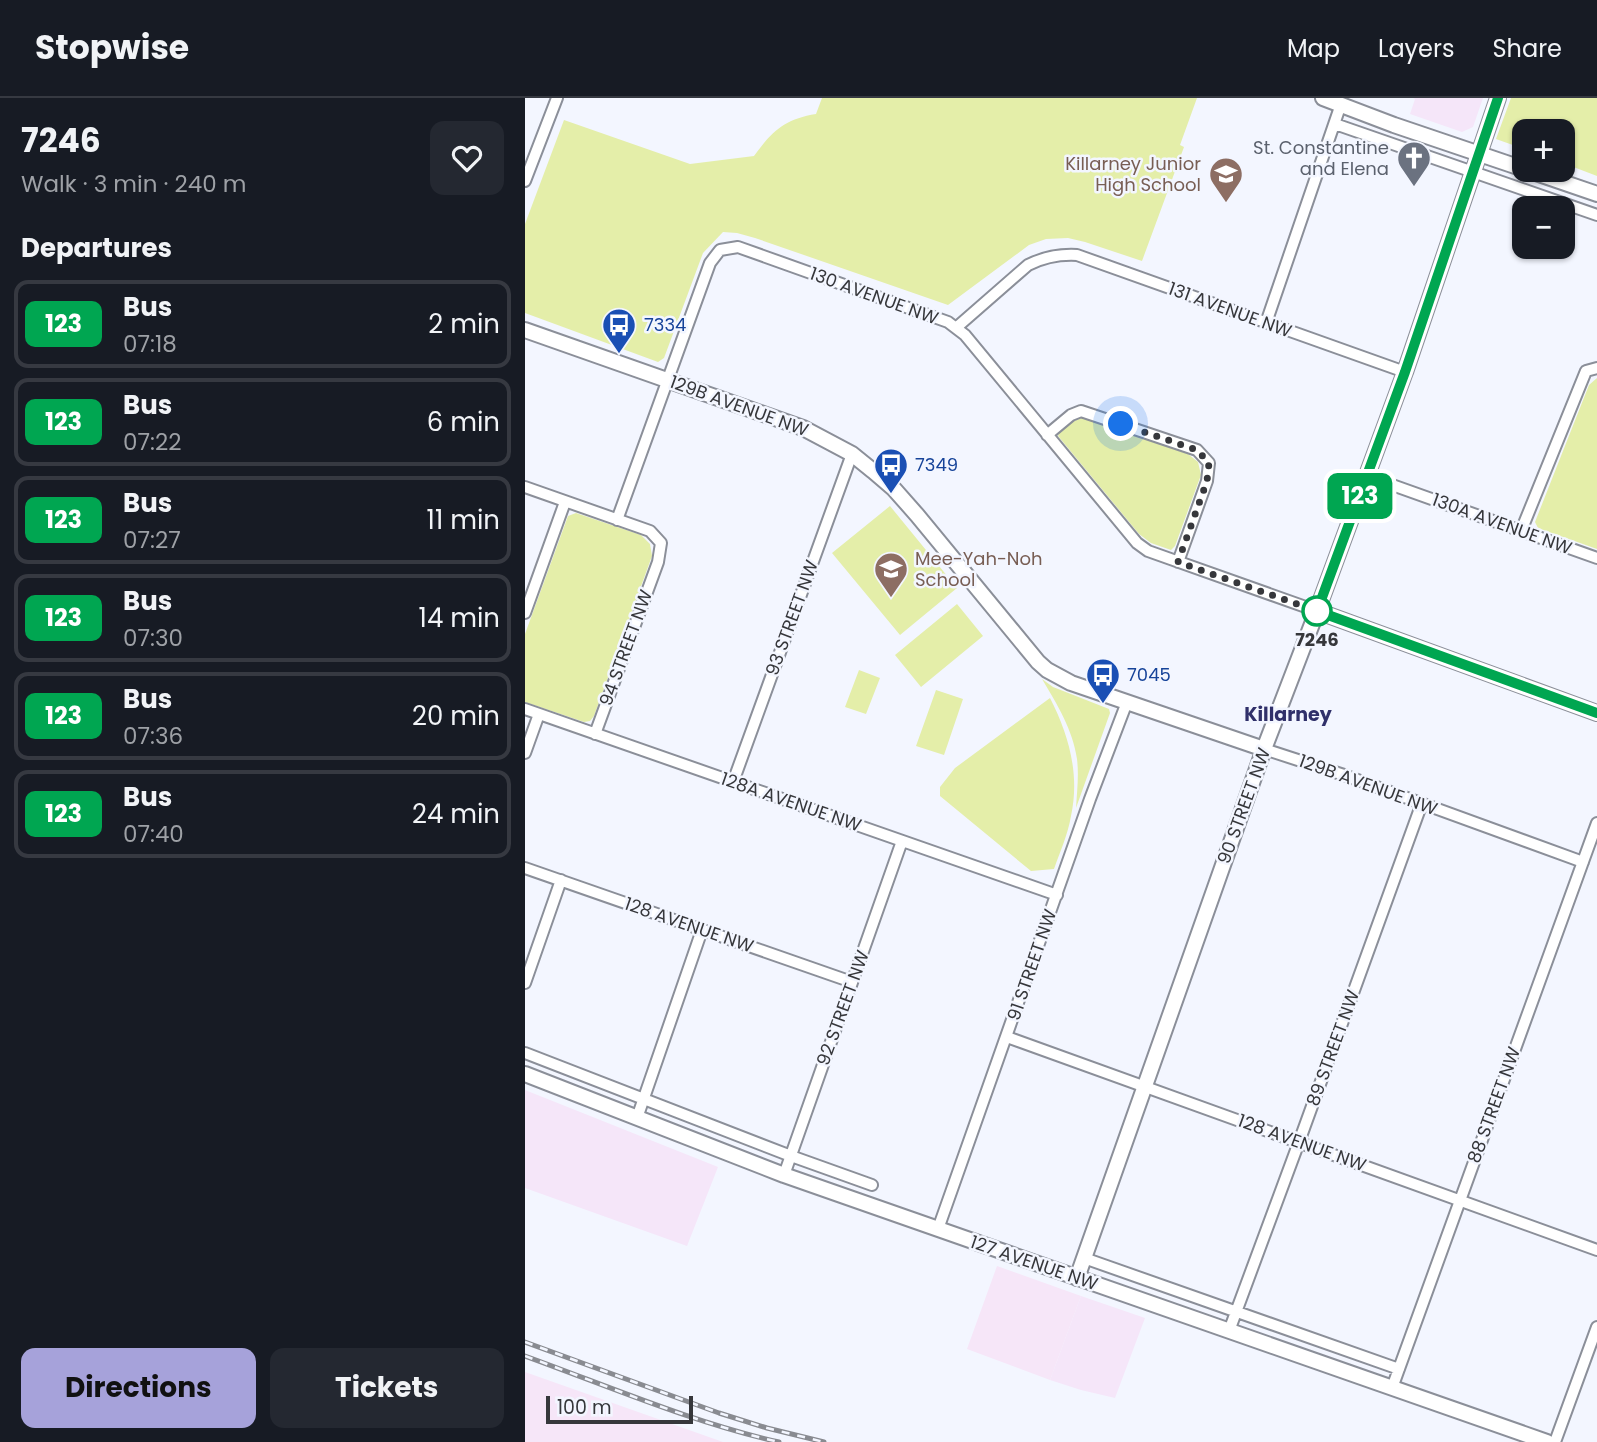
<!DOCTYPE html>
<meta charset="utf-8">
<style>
:root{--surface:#171b24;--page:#242831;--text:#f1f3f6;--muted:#9ea1a6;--line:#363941;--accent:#a6a2da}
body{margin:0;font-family:Poppins,sans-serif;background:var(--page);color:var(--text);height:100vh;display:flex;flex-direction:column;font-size:26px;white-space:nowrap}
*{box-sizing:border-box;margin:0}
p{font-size:23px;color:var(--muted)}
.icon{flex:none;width:38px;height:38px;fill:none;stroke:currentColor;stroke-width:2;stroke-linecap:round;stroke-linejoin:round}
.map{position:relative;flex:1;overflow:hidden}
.panel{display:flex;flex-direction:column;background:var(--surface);width:525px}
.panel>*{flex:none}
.badge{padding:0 14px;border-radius:10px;font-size:24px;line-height:46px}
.tools{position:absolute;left:987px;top:21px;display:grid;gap:14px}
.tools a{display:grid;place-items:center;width:63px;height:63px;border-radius:14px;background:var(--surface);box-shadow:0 2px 5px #0004;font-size:35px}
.scale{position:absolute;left:21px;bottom:18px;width:147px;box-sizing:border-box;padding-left:7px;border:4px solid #36373b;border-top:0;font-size:19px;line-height:24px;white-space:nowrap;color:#36373b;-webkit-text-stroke:5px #f3f6ff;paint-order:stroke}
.you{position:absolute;width:35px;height:35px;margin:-18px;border:5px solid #fff;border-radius:50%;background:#1a73e8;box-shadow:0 0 0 10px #1a73e833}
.map>.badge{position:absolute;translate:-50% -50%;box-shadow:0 0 0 4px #fff}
h2{padding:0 21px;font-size:26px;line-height:63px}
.round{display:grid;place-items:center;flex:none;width:74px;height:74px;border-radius:14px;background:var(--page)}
.headline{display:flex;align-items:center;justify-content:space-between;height:119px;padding:0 21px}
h1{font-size:33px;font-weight:700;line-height:52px}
.cta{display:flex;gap:14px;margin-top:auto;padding:14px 21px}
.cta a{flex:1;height:80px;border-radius:14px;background:var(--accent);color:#111;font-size:28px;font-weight:700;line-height:80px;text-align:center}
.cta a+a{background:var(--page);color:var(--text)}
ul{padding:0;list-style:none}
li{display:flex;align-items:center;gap:21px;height:88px;margin:0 14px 10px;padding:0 7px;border:4px solid var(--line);border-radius:14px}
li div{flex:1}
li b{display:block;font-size:26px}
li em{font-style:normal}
li .badge{min-width:77px;font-weight:700;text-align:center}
header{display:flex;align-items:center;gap:42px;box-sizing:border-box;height:98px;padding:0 35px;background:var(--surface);border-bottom:2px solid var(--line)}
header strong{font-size:33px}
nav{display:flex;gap:38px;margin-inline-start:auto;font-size:24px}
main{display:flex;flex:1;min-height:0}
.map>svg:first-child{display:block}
.commercial{fill:#f5e6f9}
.industrial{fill:#f6e6f8}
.green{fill:#e4eea9}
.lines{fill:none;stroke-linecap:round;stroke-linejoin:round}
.street-casing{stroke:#8b8f99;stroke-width:14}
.secondary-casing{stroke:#8b8f99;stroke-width:18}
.street{stroke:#fff;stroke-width:10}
.secondary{stroke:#fff;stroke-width:14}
.rail-casing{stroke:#898b91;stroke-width:5}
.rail{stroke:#f3f6ff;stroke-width:2.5;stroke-dasharray:8;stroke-linecap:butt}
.line-casing{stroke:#fff;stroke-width:16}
.line{stroke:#00a651;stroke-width:10}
.walk{stroke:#36373b;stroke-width:7;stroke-dasharray:0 12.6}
.stop-dot{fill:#fff;stroke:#00a651;stroke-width:3.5}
.labels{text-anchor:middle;stroke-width:5;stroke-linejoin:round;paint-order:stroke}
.worship-label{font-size:18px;fill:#5b616d;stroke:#f3f6ff;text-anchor:end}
.education-label{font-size:18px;fill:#785e54;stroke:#f3f6ff;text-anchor:end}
.street-label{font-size:18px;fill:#36373b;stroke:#f3f6ff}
.transit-label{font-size:18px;fill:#164399;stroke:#f3f6ff;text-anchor:start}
.stop-label{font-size:18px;font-weight:bold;fill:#36373b;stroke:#f3f6ff}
.neighbourhood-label{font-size:19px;font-weight:bold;fill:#30306a;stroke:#f3f6ff}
</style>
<header>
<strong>Stopwise</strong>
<nav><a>Map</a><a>Layers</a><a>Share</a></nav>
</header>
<main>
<section class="panel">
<div class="headline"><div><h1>7246</h1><p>Walk · 3 min · 240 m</p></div><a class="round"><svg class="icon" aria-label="heart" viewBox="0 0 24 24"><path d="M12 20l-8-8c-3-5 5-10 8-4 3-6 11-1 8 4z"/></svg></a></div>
<h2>Departures</h2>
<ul>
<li><span class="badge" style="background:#00a651;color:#fff">123</span><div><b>Bus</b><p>07:18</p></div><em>2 min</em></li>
<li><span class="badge" style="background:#00a651;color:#fff">123</span><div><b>Bus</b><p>07:22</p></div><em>6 min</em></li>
<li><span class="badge" style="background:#00a651;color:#fff">123</span><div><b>Bus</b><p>07:27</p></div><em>11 min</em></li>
<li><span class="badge" style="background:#00a651;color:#fff">123</span><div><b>Bus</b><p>07:30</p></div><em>14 min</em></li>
<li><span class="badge" style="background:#00a651;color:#fff">123</span><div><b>Bus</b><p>07:36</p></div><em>20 min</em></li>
<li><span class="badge" style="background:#00a651;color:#fff">123</span><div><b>Bus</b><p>07:40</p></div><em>24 min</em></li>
</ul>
<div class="cta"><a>Directions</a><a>Tickets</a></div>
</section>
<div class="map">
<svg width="1072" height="1344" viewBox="0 0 1072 1344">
<rect width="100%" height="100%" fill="#f3f6ff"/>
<path class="commercial" d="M888,0h70l-10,29 -11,5 -52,-18 5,-15z
M0,992l193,77 -31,79 -162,-58z
M556,1198l64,22 -30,80 -34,-8 -31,-10z"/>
<path class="industrial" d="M472,1168l84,30 -31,84 -83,-31z
M0,1274l198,70h-198z"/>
<path class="green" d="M297,0h375l-17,47 4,2 -42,114 -57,-19 -17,-4 -22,1 -17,6 -81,60 -193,-67 -18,-5 -14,-1 -20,21 -39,105 -6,4 -133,-49v-89l39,-104 126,44 64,-8c18,-25 31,-37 62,-42z
M986,0h86v78l-34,-13v-32h-39v18l-28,-10z
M1072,280v171l-59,-21 -3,-6 54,-137z
M557,320l106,36 10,8 3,13 -26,71 -4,4 -20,-7 -12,-9 -81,-98c3,-9 15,-15 24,-18z
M365,408l67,82 -57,47 -68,-82z
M51,415l65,22 9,9 2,12 -58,160 -4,5 -6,1 -59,-20v-68l43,-118z
M432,506l26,32 -62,51 -26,-32z
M334,572l21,8 -14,36 -21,-7z
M517,581l11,8 56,22 1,4 -34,95c1,-16 3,-33 1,-49 -4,-29 -20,-55 -35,-80z
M411,592l27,9 -19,56 -28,-9z
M525,600c19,37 30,77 21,118 -3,18 -11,36 -17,53l-23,2 -91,-75v-9l15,-19z"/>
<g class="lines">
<g class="street-casing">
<path id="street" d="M810,26l262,91
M0,83l32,-83
M741,225l75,-219
M432,229l71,-62c16,-8 31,-11 49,-10l328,117
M522,337l24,-20 10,-4 116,39 12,13 -2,18 -29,81
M842,378l230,82
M0,389l125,44 11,12 -3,19 -63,172
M92,422l93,-257 10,-13 18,-3 210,75 17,13 172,208 11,8 169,60
M996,433l65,-160 11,-3
M0,515l40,-111
M0,611l532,186
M739,651l80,26 239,87
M0,655l14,-39
M208,684l119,-328
M0,770l327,114
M0,885l36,-103
M482,939l590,213
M0,955l266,103 81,29
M112,1020l65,-188
M259,1077l118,-334
M413,1131l152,-430 37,-97
M559,1160l315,111
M704,1233l70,-189 123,-339
M867,1290l205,-565
M1030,1344l42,-115"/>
</g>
<g class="secondary-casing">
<path id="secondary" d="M798,0l71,27 130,44
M1002,72l70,24
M0,232l278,98 49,26 21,17 21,18 23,26 121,147 9,8 24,13 193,66
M792,513l280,102
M0,976l259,101 763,267
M552,1180l187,-529 53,-138 88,-239 93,-274"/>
</g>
<use href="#street" class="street"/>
<use href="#secondary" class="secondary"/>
<g class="rail-casing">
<path id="rail" d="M0,1244l194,71 48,15 57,14
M0,1258c83,30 169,67 254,86"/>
</g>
<use href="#rail" class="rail"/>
</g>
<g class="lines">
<g class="line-casing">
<path id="line" d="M973,0l-93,274 -88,239 280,102"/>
</g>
<use href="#line" class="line"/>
<path class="walk" d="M596,326l76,26 12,13 -2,18 -29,81 139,49"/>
</g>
<defs>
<g id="church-pin" transform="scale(1.75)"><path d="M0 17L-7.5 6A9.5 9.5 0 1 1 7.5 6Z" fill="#6b7280" stroke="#f3f6ff"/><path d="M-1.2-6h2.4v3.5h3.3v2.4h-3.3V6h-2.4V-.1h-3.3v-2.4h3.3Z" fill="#fff"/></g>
<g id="school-pin" transform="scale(1.75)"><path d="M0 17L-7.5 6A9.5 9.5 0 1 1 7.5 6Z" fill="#8d6e63" stroke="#f3f6ff"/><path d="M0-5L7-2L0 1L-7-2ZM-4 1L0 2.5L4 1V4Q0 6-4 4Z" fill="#fff"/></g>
<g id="bus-pin" transform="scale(1.75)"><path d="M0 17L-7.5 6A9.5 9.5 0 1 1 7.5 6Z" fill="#1a4fb4" stroke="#f3f6ff"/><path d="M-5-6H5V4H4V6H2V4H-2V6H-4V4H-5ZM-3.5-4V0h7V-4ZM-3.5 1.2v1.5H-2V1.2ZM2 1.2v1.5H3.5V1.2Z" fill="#fff"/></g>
</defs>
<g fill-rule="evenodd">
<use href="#church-pin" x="889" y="60"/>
<use href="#school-pin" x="701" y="76"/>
<use href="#bus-pin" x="94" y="227"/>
<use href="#bus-pin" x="366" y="367"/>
<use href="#school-pin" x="366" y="471"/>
<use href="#bus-pin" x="578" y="577"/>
</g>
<circle class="stop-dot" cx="792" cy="513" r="14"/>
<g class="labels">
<g class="worship-label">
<text x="864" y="56">St. Constantine<tspan x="864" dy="21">and Elena</tspan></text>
</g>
<g class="education-label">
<text x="676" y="72">Killarney Junior<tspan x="676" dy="21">High School</tspan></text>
<text x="390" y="467" text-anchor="start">Mee-Yah-Noh<tspan x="390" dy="21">School</tspan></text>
</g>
<g class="street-label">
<text transform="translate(349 198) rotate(20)" y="6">130 AVENUE NW</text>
<text transform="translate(705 212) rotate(20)" y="6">131 AVENUE NW</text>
<text transform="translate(214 308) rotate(20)" y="6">129B AVENUE NW</text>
<text transform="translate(977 426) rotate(20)" y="6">130A AVENUE NW</text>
<text transform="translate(267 520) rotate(-70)" y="6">93 STREET NW</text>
<text transform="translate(101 550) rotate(-70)" y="6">94 STREET NW</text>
<text transform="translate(843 687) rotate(20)" y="6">129B AVENUE NW</text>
<text transform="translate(266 704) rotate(19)" y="6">128A AVENUE NW</text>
<text transform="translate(719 708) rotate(-70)" y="6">90 STREET NW</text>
<text transform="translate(164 827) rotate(19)" y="6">128 AVENUE NW</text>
<text transform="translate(507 867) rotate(-71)" y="6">91 STREET NW</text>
<text transform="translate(318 910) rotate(-70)" y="6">92 STREET NW</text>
<text transform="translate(808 950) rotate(-70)" y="6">89 STREET NW</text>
<text transform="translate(969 1007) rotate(-70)" y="6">88 STREET NW</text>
<text transform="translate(777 1045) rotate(20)" y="6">128 AVENUE NW</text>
<text transform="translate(509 1165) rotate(19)" y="6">127 AVENUE NW</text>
</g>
<g class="transit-label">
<text x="119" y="233">7334</text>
<text x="390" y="373">7349</text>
<text x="602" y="583">7045</text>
</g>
<g class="stop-label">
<text x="792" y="548">7246</text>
</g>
<g class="neighbourhood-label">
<text x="763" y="623">Killarney</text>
</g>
</g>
</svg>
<div class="tools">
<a>+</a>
<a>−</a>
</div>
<div class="scale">100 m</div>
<div class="you" style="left:596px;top:326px"></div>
<b class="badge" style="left:835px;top:398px;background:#00a651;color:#fff">123</b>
</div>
</main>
